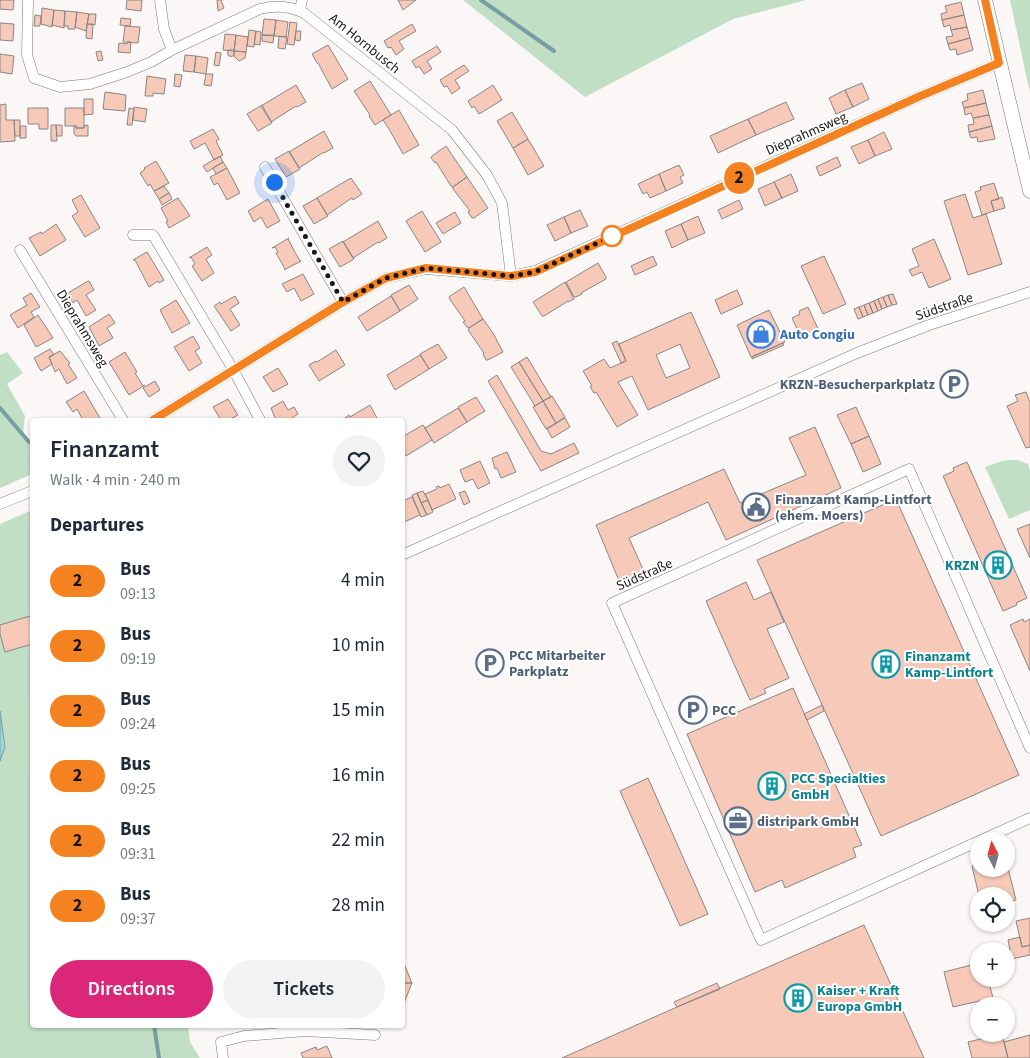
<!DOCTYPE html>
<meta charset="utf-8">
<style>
:root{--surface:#fff;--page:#f2f2f3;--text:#1f2937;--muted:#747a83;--accent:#db2777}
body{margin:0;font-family:"Source Sans 3",sans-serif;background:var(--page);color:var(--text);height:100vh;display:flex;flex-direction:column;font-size:19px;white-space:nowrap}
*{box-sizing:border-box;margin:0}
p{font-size:16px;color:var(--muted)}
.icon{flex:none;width:28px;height:28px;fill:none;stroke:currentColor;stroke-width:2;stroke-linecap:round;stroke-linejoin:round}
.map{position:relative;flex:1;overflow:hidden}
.drawer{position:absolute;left:30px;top:418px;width:375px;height:610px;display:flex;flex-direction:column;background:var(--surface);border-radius:5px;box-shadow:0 1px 4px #0004}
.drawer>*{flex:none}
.badge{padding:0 10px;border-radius:16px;font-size:18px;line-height:32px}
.needle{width:32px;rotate:354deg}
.fabs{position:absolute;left:970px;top:832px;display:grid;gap:10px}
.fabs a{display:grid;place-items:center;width:45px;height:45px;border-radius:50%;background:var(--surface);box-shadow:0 1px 4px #0004;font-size:25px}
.you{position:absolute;width:25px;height:25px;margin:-12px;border:4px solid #fff;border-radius:50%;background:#1a73e8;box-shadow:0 0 0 8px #1a73e833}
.map>.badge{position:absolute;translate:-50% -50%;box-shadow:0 0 0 2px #fff}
h2{padding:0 20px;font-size:19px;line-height:45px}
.round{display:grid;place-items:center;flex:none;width:52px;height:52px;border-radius:26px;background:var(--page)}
.summary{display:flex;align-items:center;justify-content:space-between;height:85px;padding:0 20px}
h1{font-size:24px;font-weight:600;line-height:38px}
.action{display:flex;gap:10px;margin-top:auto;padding:10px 20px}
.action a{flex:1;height:58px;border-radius:30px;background:var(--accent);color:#fff;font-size:20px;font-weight:600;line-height:58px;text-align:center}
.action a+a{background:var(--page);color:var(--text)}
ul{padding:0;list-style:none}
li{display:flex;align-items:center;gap:15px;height:65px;padding:0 20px}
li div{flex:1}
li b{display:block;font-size:19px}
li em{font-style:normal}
li .badge{min-width:55px;font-weight:700;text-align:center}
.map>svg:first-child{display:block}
.green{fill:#c0dfc5}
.water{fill:#a1d7de;stroke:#789da2}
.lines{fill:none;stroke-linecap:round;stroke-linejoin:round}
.stream{stroke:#789da2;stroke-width:4}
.building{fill:#f7c9b9;stroke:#8a8685;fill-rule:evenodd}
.street-casing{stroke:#7c7877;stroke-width:11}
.secondary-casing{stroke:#7c7877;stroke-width:15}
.street{stroke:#fff;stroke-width:10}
.secondary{stroke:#fff;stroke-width:14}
.line-casing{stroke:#fff;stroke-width:11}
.line{stroke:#f58220;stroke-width:8}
.walk{stroke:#181616;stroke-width:5;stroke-dasharray:0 9}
.stop-dot{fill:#fff;stroke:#f58220;stroke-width:2.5}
.labels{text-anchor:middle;stroke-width:4;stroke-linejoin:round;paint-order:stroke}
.street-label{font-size:14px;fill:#181616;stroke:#fff}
.shop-label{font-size:14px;font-weight:bold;fill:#366cbe;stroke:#fff;text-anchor:start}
.service-label{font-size:14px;font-weight:bold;fill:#4e5e75;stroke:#fff;text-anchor:start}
.culture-label{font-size:14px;font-weight:bold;fill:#0d838f;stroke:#fff;text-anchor:start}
</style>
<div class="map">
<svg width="1030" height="1058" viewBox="0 0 1030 1058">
<rect width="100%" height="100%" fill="#fbf7f6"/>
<path class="green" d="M463,0h343l-73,19 -148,78z
M1010,0h20v93z
M7,352l16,21 -16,11 18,32 -2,18 9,14v26l-32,14v-133z
M1009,460h8l11,4 2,7v39l-21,9 -24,-52 17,-6z
M32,510v515h156l2,17 10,16h-200v-534z"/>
<path class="water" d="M0,711l5,36 -5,14z"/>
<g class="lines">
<path class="stream" d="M481,0l73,51
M0,408l29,34
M154,1025l5,33"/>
</g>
<path class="building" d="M0,0h14l-1,10 -13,-1z
M127,0h15l-1,11 -15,-2z
M217,0h4l3,8 -6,3z
M398,0h18l-13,10z
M961,2l3,13 -22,5 -1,-6 6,-2 -2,-6z
M42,8l12,2 -2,17 -11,-3z
M54,10l11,1 -1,17 -12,-3z
M65,11l12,1 -2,17h-7v-3h-4z
M77,12l12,2 -3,17 -11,-4z
M89,14h7l-1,11 -8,-1z
M35,15l6,1 -1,10h-6z
M964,15l3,12 -16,3 -1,-5 -6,2 -2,-7z
M121,18l10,1 -1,7 -10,-1z
M264,19l12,1 -2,16 -12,-1z
M276,20l12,2 -2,15 -12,-1z
M290,22l7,1 -3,22 -7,-1z
M0,23l14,1 -1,17 -13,-1z
M87,24h6l-1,15 -6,-1z
M412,24l4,7 -17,10 5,8 -8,6 -5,-8 -3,1 -4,-7z
M125,26l15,1 -2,16 -15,-1z
M967,27l3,11 -22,6 -2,-7 7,-1 -2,-6z
M249,30l7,1 -2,16 -7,-1z
M256,31l5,1 -1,13 -6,-1z
M296,31h5l-1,10 -5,-1z
M225,34l11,1 -2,16 -11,-1z
M236,35l12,2 -2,15 -12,-1z
M262,35h12l-1,8 -11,-2z
M279,36l8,1 -2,12 -7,-1z
M970,38l3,12 -16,5 -1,-6 -6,1 -2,-6z
M128,42h3l-1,11 -12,-1 1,-9 8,1z
M328,45l20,34 -16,10 -14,-26h-1l-5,-9z
M437,46l4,6 -14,9 5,8 -8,5 -5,-8 -3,2 -4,-7z
M227.5 53a3.5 3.5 0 1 1 7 0a3.5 3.5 0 1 1-7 0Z
M101,51l2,9 -5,1 -2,-9z
M234,51l12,1 -1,6 -6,3 -5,-5z
M216,52l5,1 -2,13 -5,-1z
M0,54l14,2 -2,18 -12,-2z
M185,55l11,1 -2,16 -11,-1z
M196,56l12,2 -2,16 -12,-2z
M464,65l5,6 -14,9 5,8 -8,6 -5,-8 -3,1 -4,-7z
M175,74l7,1 -2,12 -6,-1z
M206,74h7l-2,12 -7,-1z
M147,76l19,3 -2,15 -11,-1v3h-8z
M370,81l21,34 -16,10 -6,-9 1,-1 -16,-24z
M862,83l7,16 -16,8 -8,-17z
M296,85l10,17 -9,5 -1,-1 -25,16 -10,-16z
M493,85l9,15 -23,14 -5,-8 -2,2 -4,-7z
M845,90l8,17 -17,7 -7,-16z
M983,90l3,13 -22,5 -2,-6 6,-2 -1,-6z
M105,92l21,3 -1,16 -22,-2z
M84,99h9v15l-9,1z
M786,102l8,17 -38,16 -8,-16z
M986,103l3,12 -16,3 -2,-5 -6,2 -1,-7z
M6,104v16h8l1,21 -15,1v-37z
M262,105l10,18 -14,8 -11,-17z
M134,107l13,2 -2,13 -12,-2z
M28,108h20v21h-9v-5h-11z
M65,108h19v20h-8v-2h-11z
M129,108l5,1 -2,16h-5z
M399,110l20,35 -16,9 -14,-25 -6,-9z
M512,112l16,27 -15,9 -16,-27z
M989,115l3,11 -23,6 -1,-7 6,-1 -1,-6z
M748,119l8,16 -38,18 -8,-17z
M14,120h6v16h-5z
M51,125h5l1,16h-6z
M56,125h6v11h-5z
M88,125v11h-12l-2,-2v-8h2v2h8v-2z
M20,126h6v12h-6z
M992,126l3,13 -17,3 -1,-5 -6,1 -2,-6z
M213,129l6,10 -3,2 7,14 -9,5 -9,-17 -11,6 -4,-8z
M324,131l9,17 -9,5v-1l-25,16 -10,-16z
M884,132l8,17 -17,7 -7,-16z
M528,139l16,27 -16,9 -15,-27z
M868,140l7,16 -16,8 -8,-17z
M446,146l21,31 -14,10 -2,-1 -15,-24 -1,1 -4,-5 1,-2z
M289,151l11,18 -14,8 -11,-18z
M220,156l3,6 -16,10 -4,-6z
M837,157l4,9 -21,10 -4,-9z
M156,161l13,22 -15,8 -4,-7 -2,2 -8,-13 5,-4 -1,-1z
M223,162l4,6 -11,6 -3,-6z
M679,165l5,10 -4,2 3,6 -17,8 -7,-17z
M227,168l13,25 -13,7 -9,-17 -4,2 -4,-8z
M659,174l7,17 -16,7 -3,-6 -4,2 -5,-10z
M791,174l7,17 -16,7 -8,-16z
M467,177l21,31 -14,10h-2l-4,-6 2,-1 -17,-22v-2z
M351,178l11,16 -9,6 -1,-2 -25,17 -10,-17z
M774,182l8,16 -17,8 -7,-17z
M994,183l5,16 -8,2 3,10 -12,4 -7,-23 6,-2 -1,-3z
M164,186l5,7 -10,6 -5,-8z
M169,193l3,6 -10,6 -3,-6z
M965,194l8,24 13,-4 16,50 -34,11 -24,-74z
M81,195l19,33 -15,9 -13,-21 6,-4 -6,-12z
M1002,197l3,11 -11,3 -3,-10z
M178,198l12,18 -21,12 -3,-6 2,-1 -7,-13z
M317,198l11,18 -14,8 -11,-18z
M268,199l12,22 -13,7 -6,-11 -7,5 -6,-11z
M739,200l4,9 -21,10 -4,-9z
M580,210l8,16 -17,7 -7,-16z
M422,211l19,31 -16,10 -19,-31z
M455,212l6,11 -18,11 -7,-11z
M698,216l7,17 -17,7 -7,-16z
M564,217l7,16 -16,8 -8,-16z
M378,221l9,17 -8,5 -1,-1 -25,16 -10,-16z
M56,224l10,16 -26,16 -11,-18 12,-6 1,2z
M681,224l7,16 -16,8 -7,-17z
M289,238l-1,1 8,15 4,7h1l-17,9 1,-1 -9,-16 2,-1 -3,-5 -3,1z
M934,239l17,40 -22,9 -7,-16 -10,4 -3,-6 10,-4 -7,-17z
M343,241l11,18 -14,8 -11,-18z
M207,247l5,8 -6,4 8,14 -12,8 -10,-15 3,-2 -4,-7 -2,1z
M147,252l17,28 -5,3 -1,-2 -9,6 -14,-27h-2z
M653,256l4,9 -22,10 -4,-9z
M824,256l22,48 -23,10 -22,-48z
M598,263l8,14v2l-25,14 1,1 -6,3h-2l-8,-15z
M303,274l11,20 -13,7 -7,-13 -7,4 -5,-8z
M88,281h1l5,9 -8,5 10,15 -10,6 -9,-16 -4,3 -5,-10z
M565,282l9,17 -6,3v-1l-24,15h-2l-9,-14z
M409,285l9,14 -18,12 -9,-16z
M464,287l19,32 -14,9 -2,-1 -4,-5 2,-1 -16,-23 1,-2z
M737,290l6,14 -22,10 -6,-14z
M31,293l9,14 -9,5 3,5 -16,11 -8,-13 17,-10 -4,-7z
M893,294l4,10 -5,1 -4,-10z
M888,295l4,10 -5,2 -4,-10z
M235,296l4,7 -9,6 10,16 -9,6 -17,-25 6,-4 1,2z
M391,296l9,15 -33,20 -9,-14z
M883,297l4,10 -5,2 -4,-10z
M878,299l4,10 -4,2 -4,-10z
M176,300l14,23 -18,10 -12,-23z
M874,301l4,10 -5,2 -4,-10z
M869,303l4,10 -5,2 -4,-10z
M864,305l4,10 -5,2 -4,-10z
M808,307l11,24 -17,9 -10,-22 8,-4 -1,-3z
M859,307l4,10 -5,2 -4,-10z
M769,310l16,32 -34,15 -14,-32z
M691,312l29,65 -72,33 -16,-34 -14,6 20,33 -21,12 -21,-35 -2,1 -4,-6 2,-1 -9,-15 21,-12 6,9 16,-7 -7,-17zM680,344l10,24 -24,10 -10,-23z
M109,314l6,9 -8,5 6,10 -14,8 -10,-19z
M38,315l15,23 -17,9 -12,-22z
M483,319l10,14 10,19 -15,8h-2l-3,-6 1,-1 -16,-23 1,-2z
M193,336l7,12 -5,3 7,12 -13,8 -15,-24z
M617,341l9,20 -5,2 -9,-20z
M783,343l1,2 -32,14v-2z
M438,344l9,14 -18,11 -9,-15z
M50,349l4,6 -5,2 3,7 -11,7 -7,-13z
M336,350l9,15 -26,16 -10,-16 7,-4 1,1z
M60,351l10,12 -2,1 9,14 -10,6 -8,-15 -4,3 -6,-15z
M125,352l12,20 -2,1 8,13 2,-1 -16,10 -20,-33z
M420,355l9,14 -34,21 -8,-15z
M527,357l24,40 -8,4 -24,-39z
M519,362l24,39 -8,5 -24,-39z
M278,368l10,16 -15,8 -10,-15z
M497,375l44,76 10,3 23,-11 5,10 -38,18 -53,-90z
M155,381l5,9 -11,7 -6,-9z
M84,391l16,27 -3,2h-14l-6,-11 -4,3 -7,-10z
M1026,392l4,10v45l-4,1 -19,-42 11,-5 -3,-6z
M552,396l13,21 -9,6 -13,-22z
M476,397l9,14 -18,11 -9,-15z
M228,399l10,16 -9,5h-8l-8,-13z
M283,401l5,9 6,-3 4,7 -9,6h-13l-5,-12z
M543,401l13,22 -10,6 -13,-22z
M370,405l8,15h-36l7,-5 1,2z
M856,407l13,29 -18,8 -14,-29z
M458,408l9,14 -33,21 -9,-15z
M565,418l5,9 -18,11 -5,-9z
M423,425l9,15 -26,16 -4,-6v-13z
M815,427l26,61 -115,52 -18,-38 -79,36 17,38 -24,12 -26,-63 128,-56 16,34 66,-28 -17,-37z
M869,436l12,28 -18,8 -12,-28z
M507,452l9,20 -15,6 -4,-10 -2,1 -3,-11z
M480,461l10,22 -12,6 -5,-10 -8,3 -5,-12z
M967,462l60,136 -11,5 1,2 -14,6 -60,-135 11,-5 -1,-3z
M449,484l7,15 -24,11 -7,-16 12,-5 -1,-2 3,-1 1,2z
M423,491l5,9 -7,3 -4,-10z
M465,491l5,11 -6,3 -5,-12z
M417,493l10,22 -6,2 -8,-19 -1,-3z
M412,497l8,18 -18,8v-22z
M896,499l123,276 -138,61 -124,-276z
M428,500l5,12 -6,3 -6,-12z
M1030,524v34l-13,-29z
M746,582l8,18 17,-8 13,30 -17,7 22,49 -25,11 2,4 -16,7 -44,-99z
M30,616l2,8v20l-27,8 -5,-18v-9z
M1023,619l1,3 6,-3v52l-20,-46z
M793,688l69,157 -9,3 3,9 -71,31 -3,-8 -27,12 -68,-158z
M822,705l2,6 -17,9 -3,-6z
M648,778l60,136 -28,12 -60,-135z
M1006,860l10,40 -10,2v-6h-27l-7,-30 7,-1v4h27z
M1030,918v27l-8,2 -6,-26z
M864,925l60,133h-362l115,-51z
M1020,937l2,10 8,-2v10l-23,5 -2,-9 5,-1 -2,-10z
M402,959l10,24h-10z
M979,963v16h9l5,19 -40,9 -9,-35z
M402,983h10l-10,25z
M717,983l3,6 -43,18 -3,-5z
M1002,1034l6,24h-36l-4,-16z
M1030,1035v23h-22l-4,-16z
M327,1046l5,12h-29l-2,-5 15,-6 1,3z"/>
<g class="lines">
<g class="street-casing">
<path id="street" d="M28,0l-1,55 7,23 26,9 30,-3 37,-12 24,-10 21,-12 88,-41c15,-4 30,-3 44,4l148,117 35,45 15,28 9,73
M160,0l4,29 8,21
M300,10l2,-10
M265,167l78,135
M133,235h20l81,136 26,49
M20,250l103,170
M153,420l190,-118 43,-24 40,-9 85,7 24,-5 383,-174 81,-34
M0,504l32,-13
M402,555l455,-202 72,-28 101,-33
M979,841l-218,99 -149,-337 297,-134 121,279
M979,841l51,-23
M223,1058l-2,-16 23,-6 61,-5 70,4"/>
</g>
<g class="secondary-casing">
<path id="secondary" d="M985,0l45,191"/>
</g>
<use href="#street" class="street"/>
<use href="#secondary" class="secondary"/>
</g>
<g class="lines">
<g class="line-casing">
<path id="line" d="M153,420l190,-118 43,-24 40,-10 85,8 24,-4 383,-175 81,-34 -14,-63"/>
</g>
<use href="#line" class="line"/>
<path class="walk" d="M274,182l69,120 43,-24 40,-10 85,8 24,-4 77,-36"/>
</g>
<defs>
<g id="shop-ring" transform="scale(1.4375)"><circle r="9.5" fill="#fff" stroke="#3f7fe0" stroke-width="1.5"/><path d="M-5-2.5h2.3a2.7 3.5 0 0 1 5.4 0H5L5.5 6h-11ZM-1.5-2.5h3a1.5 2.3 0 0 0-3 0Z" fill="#3f7fe0"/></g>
<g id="parking-ring" transform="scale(1.4375)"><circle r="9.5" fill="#fff" stroke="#5c6f8a" stroke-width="1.5"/><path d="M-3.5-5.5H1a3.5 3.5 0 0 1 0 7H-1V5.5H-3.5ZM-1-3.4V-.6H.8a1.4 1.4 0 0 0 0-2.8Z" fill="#5c6f8a"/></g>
<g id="civic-ring" transform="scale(1.4375)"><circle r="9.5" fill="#fff" stroke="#5c6f8a" stroke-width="1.5"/><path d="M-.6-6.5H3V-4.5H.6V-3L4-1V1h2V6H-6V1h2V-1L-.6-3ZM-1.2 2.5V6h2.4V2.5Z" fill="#5c6f8a"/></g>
<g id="building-ring" transform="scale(1.4375)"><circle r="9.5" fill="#fff" stroke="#0f9aa8" stroke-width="1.5"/><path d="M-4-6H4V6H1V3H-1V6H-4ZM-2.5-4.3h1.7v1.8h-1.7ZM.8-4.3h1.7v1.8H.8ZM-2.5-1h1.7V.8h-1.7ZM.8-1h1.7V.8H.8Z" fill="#0f9aa8"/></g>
<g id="office-ring" transform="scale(1.4375)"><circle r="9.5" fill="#fff" stroke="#5c6f8a" stroke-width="1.5"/><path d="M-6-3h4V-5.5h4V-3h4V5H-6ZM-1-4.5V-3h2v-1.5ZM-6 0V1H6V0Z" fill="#5c6f8a"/></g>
</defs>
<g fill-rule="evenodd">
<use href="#shop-ring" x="761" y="334"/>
<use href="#parking-ring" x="954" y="384"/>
<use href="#civic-ring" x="756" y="507"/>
<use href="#building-ring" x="998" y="565"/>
<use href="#parking-ring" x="490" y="663"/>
<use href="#building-ring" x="886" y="664"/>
<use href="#parking-ring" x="693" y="710"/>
<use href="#building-ring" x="772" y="786"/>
<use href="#office-ring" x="738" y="821"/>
<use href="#building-ring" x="798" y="998"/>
</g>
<circle class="stop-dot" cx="612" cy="236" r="10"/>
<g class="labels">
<g class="street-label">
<text transform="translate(365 43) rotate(39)" y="5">Am Hornbusch</text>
<text transform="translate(806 133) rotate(-24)" y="5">Dieprahmsweg</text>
<text transform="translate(944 306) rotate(-19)" y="5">Südstraße</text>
<text transform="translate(83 328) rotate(59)" y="5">Dieprahmsweg</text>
<text transform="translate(644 574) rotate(-24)" y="5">Südstraße</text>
</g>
<g class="shop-label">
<text x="780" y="339">Auto Congiu</text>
</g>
<g class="service-label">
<text x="935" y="389" text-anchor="end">KRZN-Besucherparkplatz</text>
<text x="775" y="504">Finanzamt Kamp-Lintfort<tspan x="775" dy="16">(ehem. Moers)</tspan></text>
<text x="509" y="660">PCC Mitarbeiter<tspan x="509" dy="16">Parkplatz</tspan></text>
<text x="712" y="715">PCC</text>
<text x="757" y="826">distripark GmbH</text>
</g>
<g class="culture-label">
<text x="979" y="570" text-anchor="end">KRZN</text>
<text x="905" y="661">Finanzamt<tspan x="905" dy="16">Kamp-Lintfort</tspan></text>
<text x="791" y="783">PCC Specialties<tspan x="791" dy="16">GmbH</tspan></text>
<text x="817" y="995">Kaiser + Kraft<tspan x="817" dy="16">Europa GmbH</tspan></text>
</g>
</g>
</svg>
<div class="fabs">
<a><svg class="needle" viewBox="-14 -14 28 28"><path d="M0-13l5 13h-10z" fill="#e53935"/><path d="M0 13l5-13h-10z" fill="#747a83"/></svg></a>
<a><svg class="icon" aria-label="locate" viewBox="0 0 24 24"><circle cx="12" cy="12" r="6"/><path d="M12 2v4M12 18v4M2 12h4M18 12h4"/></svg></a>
<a>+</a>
<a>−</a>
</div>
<div class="you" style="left:274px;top:182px"></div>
<b class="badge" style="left:739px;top:178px;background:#f58220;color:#111">2</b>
<section class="drawer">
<div class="summary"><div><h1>Finanzamt</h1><p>Walk · 4 min · 240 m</p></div><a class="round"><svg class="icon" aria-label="heart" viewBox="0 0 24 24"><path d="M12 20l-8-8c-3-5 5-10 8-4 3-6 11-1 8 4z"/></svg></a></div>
<h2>Departures</h2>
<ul>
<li><span class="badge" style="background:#f58220;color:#111">2</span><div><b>Bus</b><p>09:13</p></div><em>4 min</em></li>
<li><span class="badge" style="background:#f58220;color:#111">2</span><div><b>Bus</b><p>09:19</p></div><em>10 min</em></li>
<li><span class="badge" style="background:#f58220;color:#111">2</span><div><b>Bus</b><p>09:24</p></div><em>15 min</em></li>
<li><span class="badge" style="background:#f58220;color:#111">2</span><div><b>Bus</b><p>09:25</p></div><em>16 min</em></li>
<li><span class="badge" style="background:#f58220;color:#111">2</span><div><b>Bus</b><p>09:31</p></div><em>22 min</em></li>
<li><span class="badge" style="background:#f58220;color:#111">2</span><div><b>Bus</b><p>09:37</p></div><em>28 min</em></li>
</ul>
<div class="action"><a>Directions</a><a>Tickets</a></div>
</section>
</div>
